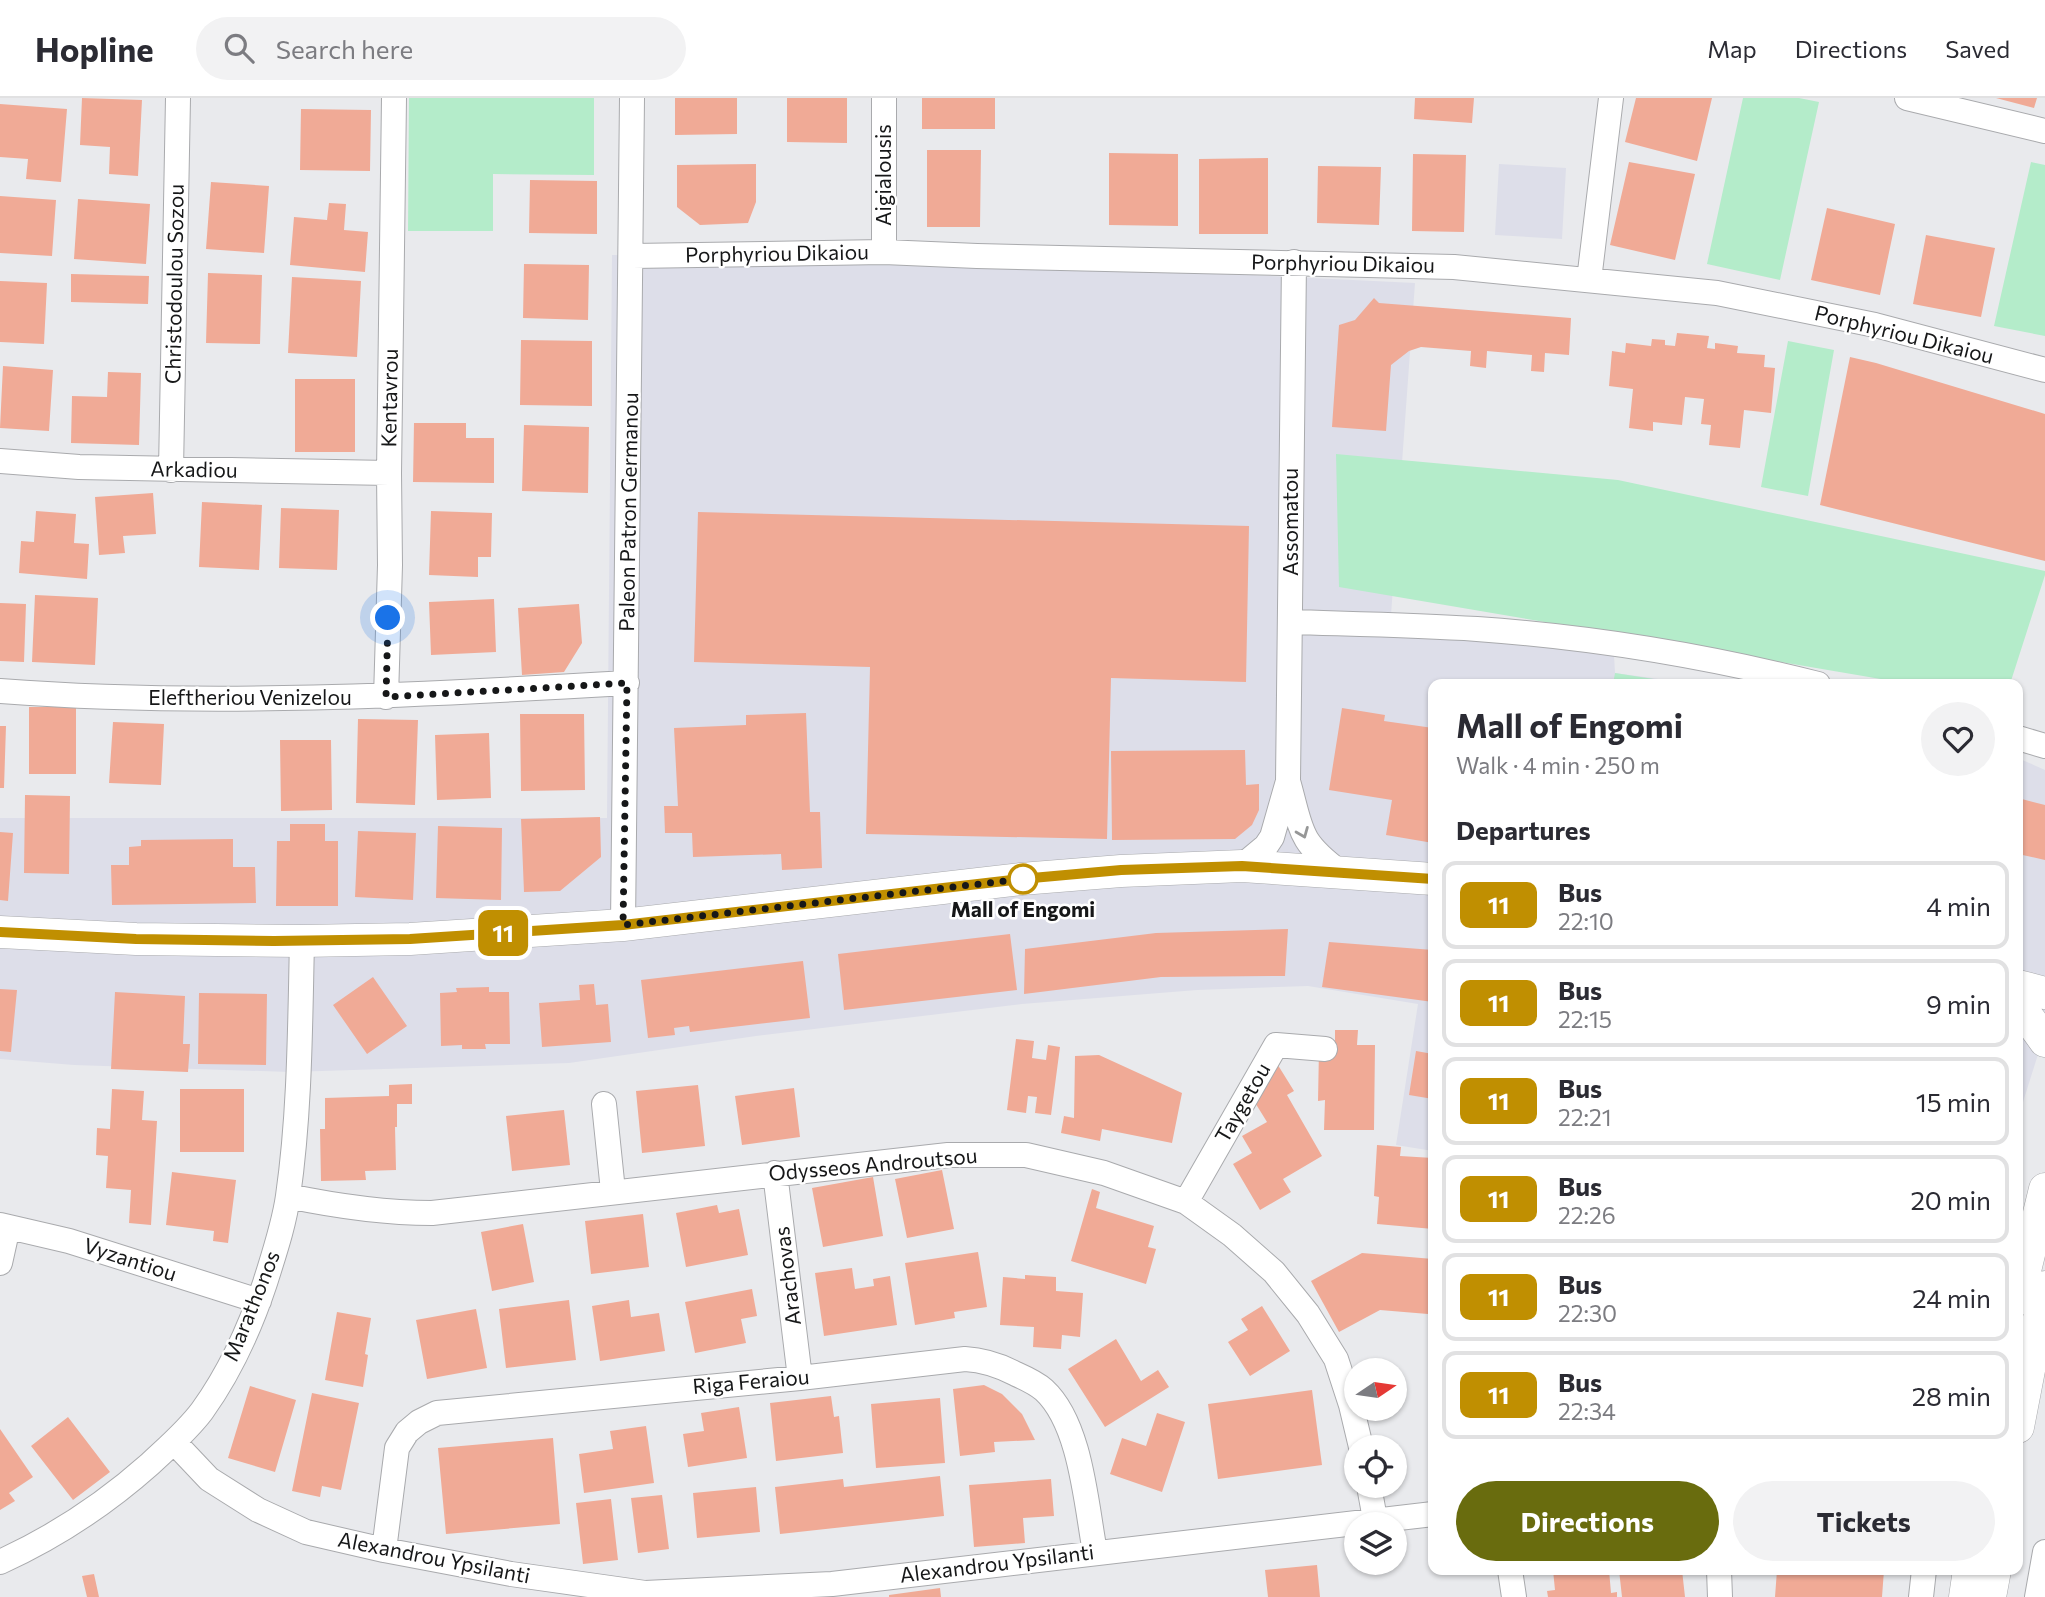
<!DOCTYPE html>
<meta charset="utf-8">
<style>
:root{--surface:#fff;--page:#f2f2f3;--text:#2b2b33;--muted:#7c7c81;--line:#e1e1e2;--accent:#696c0e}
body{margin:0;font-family:Commissioner,sans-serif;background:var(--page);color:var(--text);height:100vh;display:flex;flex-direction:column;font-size:26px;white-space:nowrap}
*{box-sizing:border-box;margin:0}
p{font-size:23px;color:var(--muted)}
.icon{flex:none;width:38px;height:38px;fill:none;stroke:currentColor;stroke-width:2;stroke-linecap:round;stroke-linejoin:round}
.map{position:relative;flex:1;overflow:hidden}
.side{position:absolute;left:1428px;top:581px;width:595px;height:896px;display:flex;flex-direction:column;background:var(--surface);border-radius:14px;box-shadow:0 2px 5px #0004}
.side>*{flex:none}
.badge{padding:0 14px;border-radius:10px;font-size:24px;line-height:46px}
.needle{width:46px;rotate:77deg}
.buttons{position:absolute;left:1344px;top:1260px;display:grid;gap:14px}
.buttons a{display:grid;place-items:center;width:63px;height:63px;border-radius:50%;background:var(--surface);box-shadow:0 2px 5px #0004;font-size:35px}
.you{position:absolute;width:35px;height:35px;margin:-18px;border:5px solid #fff;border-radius:50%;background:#1a73e8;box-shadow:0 0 0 10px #1a73e833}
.map>.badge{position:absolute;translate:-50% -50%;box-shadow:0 0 0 4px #fff}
h2{padding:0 28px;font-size:26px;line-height:63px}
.round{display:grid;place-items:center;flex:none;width:74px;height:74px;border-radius:37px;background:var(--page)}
.overview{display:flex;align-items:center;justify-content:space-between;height:119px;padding:0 28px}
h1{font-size:33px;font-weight:700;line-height:52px}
.action{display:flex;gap:14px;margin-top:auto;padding:14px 28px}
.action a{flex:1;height:80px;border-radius:42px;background:var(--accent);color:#fff;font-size:28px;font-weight:700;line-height:80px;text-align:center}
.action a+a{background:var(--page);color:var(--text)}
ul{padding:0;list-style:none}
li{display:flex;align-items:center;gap:21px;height:88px;margin:0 14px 10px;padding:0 14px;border:4px solid var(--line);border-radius:14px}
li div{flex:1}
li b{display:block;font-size:26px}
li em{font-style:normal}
li .badge{min-width:77px;font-weight:700;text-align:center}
header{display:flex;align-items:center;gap:42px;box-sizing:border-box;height:98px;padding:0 35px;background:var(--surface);border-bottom:2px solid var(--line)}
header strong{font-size:33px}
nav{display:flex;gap:38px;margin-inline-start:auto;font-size:24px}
.search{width:490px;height:63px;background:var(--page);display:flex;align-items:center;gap:18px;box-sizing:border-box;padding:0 24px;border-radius:38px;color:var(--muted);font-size:26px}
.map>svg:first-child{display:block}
.built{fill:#dddee9}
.green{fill:#b4ecca}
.building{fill:#f0aa96}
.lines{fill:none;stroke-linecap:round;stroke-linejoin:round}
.minor-casing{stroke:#a9aaad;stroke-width:26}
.major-casing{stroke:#a9aaad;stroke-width:33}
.minor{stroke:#fff;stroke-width:24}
.major{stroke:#fff;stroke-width:32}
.oneway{stroke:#969797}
.line-casing{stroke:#fff;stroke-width:16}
.line{stroke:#c08f01;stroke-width:10}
.walk{stroke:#161718;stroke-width:7;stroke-dasharray:0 12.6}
.stop-dot{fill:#fff;stroke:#c08f01;stroke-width:3.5}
.labels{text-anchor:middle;stroke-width:5;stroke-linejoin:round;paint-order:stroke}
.street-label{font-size:21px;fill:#161718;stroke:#fff}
.stop-label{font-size:21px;font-weight:bold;fill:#161718;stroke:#fff}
</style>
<header>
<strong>Hopline</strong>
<div class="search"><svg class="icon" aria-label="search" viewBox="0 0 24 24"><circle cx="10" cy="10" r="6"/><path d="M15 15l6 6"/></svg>Search here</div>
<nav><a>Map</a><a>Directions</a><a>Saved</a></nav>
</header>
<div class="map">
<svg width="2045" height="1499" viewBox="0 0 2045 1499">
<rect width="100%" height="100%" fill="#e9eaed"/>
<path class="built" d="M1499,66l67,4 -4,71 -67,-4z
M612,157l271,2 532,26 -24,332 222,22 2,36 80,11h-262v467l-37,-6 22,-141 -110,-18 -111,4 -175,14 -266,32 -187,27 -279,9 -216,-7 -74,-6v-241h607z
M2018,660l27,12v262l-27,86z"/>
<path class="green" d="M409,0h185v77l-101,-1v57h-85z
M1743,0h56l20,4 -39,178 -73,-16z
M2031,64l14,3v171l-51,-10z
M1788,243l46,9 -26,146 -47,-9z
M1336,356l282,26 427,91v4l-35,109h-100l-571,-97z
M1615,575l45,7 -1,4h-46z"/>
<path class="building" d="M82,0l60,2 -4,76 -29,-2 1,-27 -30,-2z
M675,0h62v36l-62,1z
M787,0h60v45l-60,-1z
M922,0h73v31h-73z
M1415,0h59l-2,25 -58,-4z
M1636,0h76l-15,63 -72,-19z
M1996,0h41l-3,10z
M0,6l67,5 -6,73 -35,-3 2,-20 -28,-2z
M301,11l70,1 -1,61 -70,-1z
M927,52h54l-1,77h-53z
M1109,55l69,1v72l-69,-1z
M1413,56l53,1 -2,77 -52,-1z
M1268,60v76h-69v-75z
M1629,64l66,12 -20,86 -65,-15z
M756,66v38l-8,21 -48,2 -23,-18v-42z
M1318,68l63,1 -2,58 -62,-2z
M530,82l67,1v53l-68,-1z
M211,84l58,4 -5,67 -58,-4z
M0,98l56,4 -4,56 -52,-3z
M78,101l72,5 -4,60 -72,-5z
M329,105l17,1 -2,26 24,2 -3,40 -75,-7 4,-48 33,3z
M1827,110l68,16 -15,71 -69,-15z
M1926,137l69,13 -14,69 -68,-13z
M524,166l65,1 -1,55 -65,-2z
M208,175l54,2 -2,69 -54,-1z
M71,176l78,2 -1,28 -77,-2z
M292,179l69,4 -4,76 -69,-4z
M0,183l47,2 -3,61 -44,-2z
M1374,200l5,5 192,15 -2,37 -24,-2 -1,19 -13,-1 1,-16 -45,-4 -1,17 -16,-2 1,-15 -50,-4 -12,4 -18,14 -5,66 -54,-4 7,-102 16,-5z
M1677,235l32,3 -2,12 8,1v-6l23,3 -1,7 28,2 -1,12 11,1 -4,45 -27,-3 -4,38 -31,-3 2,-20 -10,-1 3,-25 -19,-2 -3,28 -29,-3v9l-24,-3 4,-39 -24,-3 3,-35 13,2 1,-10 25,3 1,-7 13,1v5l10,1z
M521,242l71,1v65l-72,-1z
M1850,259l26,6 169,51v147l-225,-56z
M3,268l50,4 -4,61 -49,-3z
M108,274l33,1 -2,72 -68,-2 1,-47 35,1z
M295,281h60v73h-60z
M414,325h52v15h28v45l-81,-1z
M524,327l65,2 -1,66 -66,-2z
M153,395l3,41 -33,2 2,17 -26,2 -4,-58z
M202,404l60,3 -3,65 -60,-3z
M281,410l58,2 -2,60 -58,-2z
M36,413l40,3 -2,29 15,1 -2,35 -68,-6 2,-32 13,1z
M431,413l61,2 -1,44h-13v20l-49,-2z
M698,414l551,14 -3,156 -135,-4 -4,161 -241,-5 4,-167 -176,-5z
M35,497l63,3 -3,67 -63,-3z
M494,501l2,53 -65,3 -2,-53z
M0,505l26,1 -2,58 -24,-1z
M579,506l3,39 -18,29 -42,3 -4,-67z
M29,609h47v67h-47z
M1342,610l43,7 -1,6 49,7v115l-47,-8 6,-35 -63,-10z
M806,615l4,99h10l2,56 -40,2 -1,-16 -88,3 -1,-24h-27l-1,-27h14l-4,-78 72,-3v-10z
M520,616h64l1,76 -64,1z
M358,621l60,1 -3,85 -59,-2z
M113,624l51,2 -3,61 -52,-2z
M0,628h6l-2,62h-4z
M489,635l2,65 -54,2 -2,-65z
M280,642h51l1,70 -51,1z
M1245,652l1,35 13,-1v26l-7,15 -17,14 -123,1 -1,-89z
M25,697l45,1 -1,78 -45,-1z
M2018,700l27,7v55l-27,-6z
M600,719l1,40 -41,34 -36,1 -3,-73z
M290,726h35v17h13v65h-62l1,-65h13z
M438,728l64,2 -1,72 -65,-2z
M358,733l58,2 -3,67 -58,-3z
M0,734l13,1 -5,68 -8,-1z
M233,741v28h22l1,36 -144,2 -1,-40h18v-18l12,-1v-6z
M1288,831l-3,47 -124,1 -137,17 1,-45 131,-16z
M1010,836l7,56 -173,20 -6,-56z
M1329,844l104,8v52l-111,-15z
M803,863l7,57 -120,14 -1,-6 -15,2 1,7 -27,3 -7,-58z
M373,879l34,49 -40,28 -34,-49z
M594,886l2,21 12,-1 3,38 -69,5 -3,-44 41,-3 -1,-15z
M489,889v5h20l1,52h-25l1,5h-24v-4l-21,1 -1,-53 17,-1 -1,-4z
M0,891l17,1 -6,62 -11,-1z
M115,894l70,4 -2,48h7l-2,28 -77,-3z
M199,895l68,1 -1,71 -68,-1z
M1335,932h23l-1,15h18l-1,85h-50l1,-30 -7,1 1,-52h16z
M1016,941l18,2 -2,17 14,2 2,-15 12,2 -9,68 -16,-2 2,-16 -9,-1 -2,17 -19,-3z
M1416,953l17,3v45l-24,-4z
M1099,957l83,38 -10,50 -70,-14 -2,12 -39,-8 3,-17 10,2 1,-62z
M1276,964l18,29 -7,4 35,61 -39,23 8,13 -31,18 -27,-46 19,-11 -10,-17 25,-14 -13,-21z
M412,986v20h-15v23h-2l1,43 -31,1 1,9 -45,1 -1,-52h5v-31l64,-2v-11z
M698,987l7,61 -63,7 -6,-62z
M794,990l6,49 -58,8 -7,-49z
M112,991l32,2 -2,29 15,1 -6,104 -22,-2 2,-33 -25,-2 2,-32 -12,-1 1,-27 13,1z
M180,991h64v63h-64z
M564,1012l6,55 -58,6 -6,-55z
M1377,1047l24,2 -1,9 33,2v71l-56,-5 2,-27 -5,-1z
M942,1072l12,59 -47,9 -12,-59z
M172,1074l64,8 -8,63 -15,-2 1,-10 -48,-6z
M873,1079l10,59 -60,11 -11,-59z
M1092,1091l8,3 -4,16 58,18 -6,21 8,2 -10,35 -75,-23z
M717,1107l2,8 20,-4 9,46 -62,12 -10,-54z
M643,1116l6,53 -58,7 -6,-53z
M523,1126l11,58 -42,9 -11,-59z
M978,1154l9,55 -33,5 1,6 -40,7 -10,-62z
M1362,1155l71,6 -5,55 -48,-4 -41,22 -28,-51z
M852,1170l3,21 19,-3 -1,-7 17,-3 7,49 -73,11 -9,-63z
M1025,1177l31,2v14l27,2 -3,44 -18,-2 -1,14 -28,-2 1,-20 -34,-2 3,-48 22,2z
M752,1191l5,27 -16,3 5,24 -51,10 -10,-51z
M569,1202l7,60 -70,8 -7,-59z
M629,1202l2,17 28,-4 6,38 -65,10 -8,-55z
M1262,1208l28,45 -40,25 -22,-34 20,-12 -7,-11z
M476,1211l11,59 -60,11 -11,-59z
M337,1214l34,6 -6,36 3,1 -5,32 -38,-7z
M1116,1241l25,42 17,-11 11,17 -64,40 -37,-58z
M984,1287l18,9 20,20 13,26 -41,2 1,10 -35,4 -7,-67z
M250,1288l46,14 -21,72 -47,-14z
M1312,1292l10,75 -104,14 -10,-75z
M312,1295l47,10 -18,87 -19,-4 -2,11 -28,-6z
M831,1298l3,21 5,-1 4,37 -67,8 -6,-58z
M940,1300l5,65 -69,5 -5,-64z
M739,1309l8,51 -59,9 -5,-33 21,-3 -3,-18z
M1157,1315l28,9 -23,70 -52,-18 12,-36 24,8z
M68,1319l42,55 -37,28 -42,-54z
M646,1328l8,57 -70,10 -5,-39 34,-5 -3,-18z
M0,1331l33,48 -24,16 6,8 -15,9z
M553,1340l7,86 -114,10 -8,-86z
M940,1378l4,40 -164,18 -5,-47 68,-8 1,8z
M1051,1381l3,37 -31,2 2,25 -51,4 -5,-62z
M756,1389l4,45 -63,6 -4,-45z
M662,1397l7,54 -31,4 -7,-55z
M611,1401l7,61 -35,4 -7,-61z
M1317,1467l3,32h-52l-3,-27z
M1553,1472h56l2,23 6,-1v5h-69l-1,-6 8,-1z
M1619,1472h63l3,27h-63z
M1777,1472h107l-2,27h-107z
M94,1476l5,23h-12l-5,-21z
M940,1490l1,9h-52v-2z"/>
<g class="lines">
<g class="minor-casing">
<path id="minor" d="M1907,0l138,33
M884,154v-154
M632,158l252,-4 93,4 477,11 263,26 158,32 170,45
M1589,182l22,-182
M0,363l79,6 310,6
M171,372l7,-372
M1291,524c62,2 124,3 186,7 114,8 230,27 341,55
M0,593c209,16 418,4 627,-8
M386,599l4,-132 -1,-92 5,-375
M2018,640l27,8
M1288,683c14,49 9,59 52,91
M1242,768l24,-20 6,-9 16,-56 6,-519
M623,827l9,-827
M604,1006l9,87
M775,1075l25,205
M288,1098c48,10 94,17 144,17l516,-58h78l78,18 82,29 46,33 42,37 34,42 28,45 15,46 10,42
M1186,1104l90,-157 49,4
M0,1127l69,16 190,60
M0,1165l8,-36
M174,1344l35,37 49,31 48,22 78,18 127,24 134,19 187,-9 601,-70
M1369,1388l6,33
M384,1452l13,-102 10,-16 12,-10 18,-9 363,-35 165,-19c19,1 34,6 51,15 9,4 20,9 28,16 37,34 42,114 51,162
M0,1464c55,-25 105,-58 150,-98 18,-17 37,-33 52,-53 28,-39 48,-83 63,-128 9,-29 19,-58 23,-87 12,-84 12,-170 14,-255
M1510,1472l4,27
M1719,1472l1,27
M1921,1499l3,-27
M2037,1499l8,-45"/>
</g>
<g class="major-casing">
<path id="major" d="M0,834l136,7 166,2 108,-2 213,-14 398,-46 100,-8 121,-5 191,13
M2018,888l27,7
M2027,918l18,25
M2018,1201l27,-110
M2018,1329l27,-140
M1965,1499l4,-27
M1990,1499l5,-27"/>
</g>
<use href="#minor" class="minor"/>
<use href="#major" class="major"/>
</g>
<defs><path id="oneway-chevron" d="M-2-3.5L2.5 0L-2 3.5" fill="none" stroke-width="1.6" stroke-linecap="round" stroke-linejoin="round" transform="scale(1.75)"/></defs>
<use class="oneway" href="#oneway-chevron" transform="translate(1303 735) rotate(68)"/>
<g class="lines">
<g class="line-casing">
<path id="line" d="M0,834l136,7 138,2 136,-2 213,-14 398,-46 100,-9 121,-4 191,13"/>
</g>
<use href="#line" class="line"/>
<path class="walk" d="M388,520l-2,79 241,-14 -4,242 400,-46"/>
</g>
<circle class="stop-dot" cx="1023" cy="781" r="14"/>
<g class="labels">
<g class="street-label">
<text transform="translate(884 77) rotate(-90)" y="7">Aigialousis</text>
<text transform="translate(777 156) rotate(-1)" y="7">Porphyriou Dikaiou</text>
<text transform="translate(1343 166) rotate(1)" y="7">Porphyriou Dikaiou</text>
<text transform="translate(175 186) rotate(-89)" y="7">Christodoulou Sozou</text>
<text transform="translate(1904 237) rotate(14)" y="7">Porphyriou Dikaiou</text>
<text transform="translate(390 300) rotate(-89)" y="7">Kentavrou</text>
<text transform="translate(194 372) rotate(1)" y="7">Arkadiou</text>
<text transform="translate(629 414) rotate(-89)" y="7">Paleon Patron Germanou</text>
<text transform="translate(1291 424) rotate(-90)" y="7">Assomatou</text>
<text x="250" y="607">Eleftheriou Venizelou</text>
<text transform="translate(1243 1005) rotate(-60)" y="7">Taygetou</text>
<text transform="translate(873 1067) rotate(-5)" y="7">Odysseos Androutsou</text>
<text transform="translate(130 1162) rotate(18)" y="7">Vyzantiou</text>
<text transform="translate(788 1178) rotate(-97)" y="7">Arachovas</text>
<text transform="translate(252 1208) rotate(-68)" y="7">Marathonos</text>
<text transform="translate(751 1284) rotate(-5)" y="7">Riga Feraiou</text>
<text transform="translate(434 1460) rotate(11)" y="7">Alexandrou Ypsilanti</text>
<text transform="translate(997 1466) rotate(-7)" y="7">Alexandrou Ypsilanti</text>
</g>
<g class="stop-label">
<text x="1023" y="819">Mall of Engomi</text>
</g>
</g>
</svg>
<div class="buttons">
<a><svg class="needle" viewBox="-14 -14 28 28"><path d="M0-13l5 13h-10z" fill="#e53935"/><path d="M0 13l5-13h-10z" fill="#7c7c81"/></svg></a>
<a><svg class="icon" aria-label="locate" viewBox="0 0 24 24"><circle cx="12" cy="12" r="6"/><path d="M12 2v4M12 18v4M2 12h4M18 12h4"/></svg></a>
<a><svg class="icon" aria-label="layers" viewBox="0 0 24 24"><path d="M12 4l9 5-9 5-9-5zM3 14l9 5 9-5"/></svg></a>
</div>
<div class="you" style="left:388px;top:520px"></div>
<b class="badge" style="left:503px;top:835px;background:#c08f01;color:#fff">11</b>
<section class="side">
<div class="overview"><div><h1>Mall of Engomi</h1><p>Walk · 4 min · 250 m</p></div><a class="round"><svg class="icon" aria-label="heart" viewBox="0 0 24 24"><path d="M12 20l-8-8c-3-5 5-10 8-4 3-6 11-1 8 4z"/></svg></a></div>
<h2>Departures</h2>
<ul>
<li><span class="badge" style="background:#c08f01;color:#fff">11</span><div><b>Bus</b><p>22:10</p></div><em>4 min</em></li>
<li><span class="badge" style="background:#c08f01;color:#fff">11</span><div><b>Bus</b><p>22:15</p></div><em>9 min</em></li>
<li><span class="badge" style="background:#c08f01;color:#fff">11</span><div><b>Bus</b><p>22:21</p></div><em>15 min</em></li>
<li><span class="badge" style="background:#c08f01;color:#fff">11</span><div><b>Bus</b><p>22:26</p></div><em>20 min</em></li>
<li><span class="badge" style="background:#c08f01;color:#fff">11</span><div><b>Bus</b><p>22:30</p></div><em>24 min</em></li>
<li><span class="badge" style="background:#c08f01;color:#fff">11</span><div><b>Bus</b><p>22:34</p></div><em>28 min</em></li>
</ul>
<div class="action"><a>Directions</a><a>Tickets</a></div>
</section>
</div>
